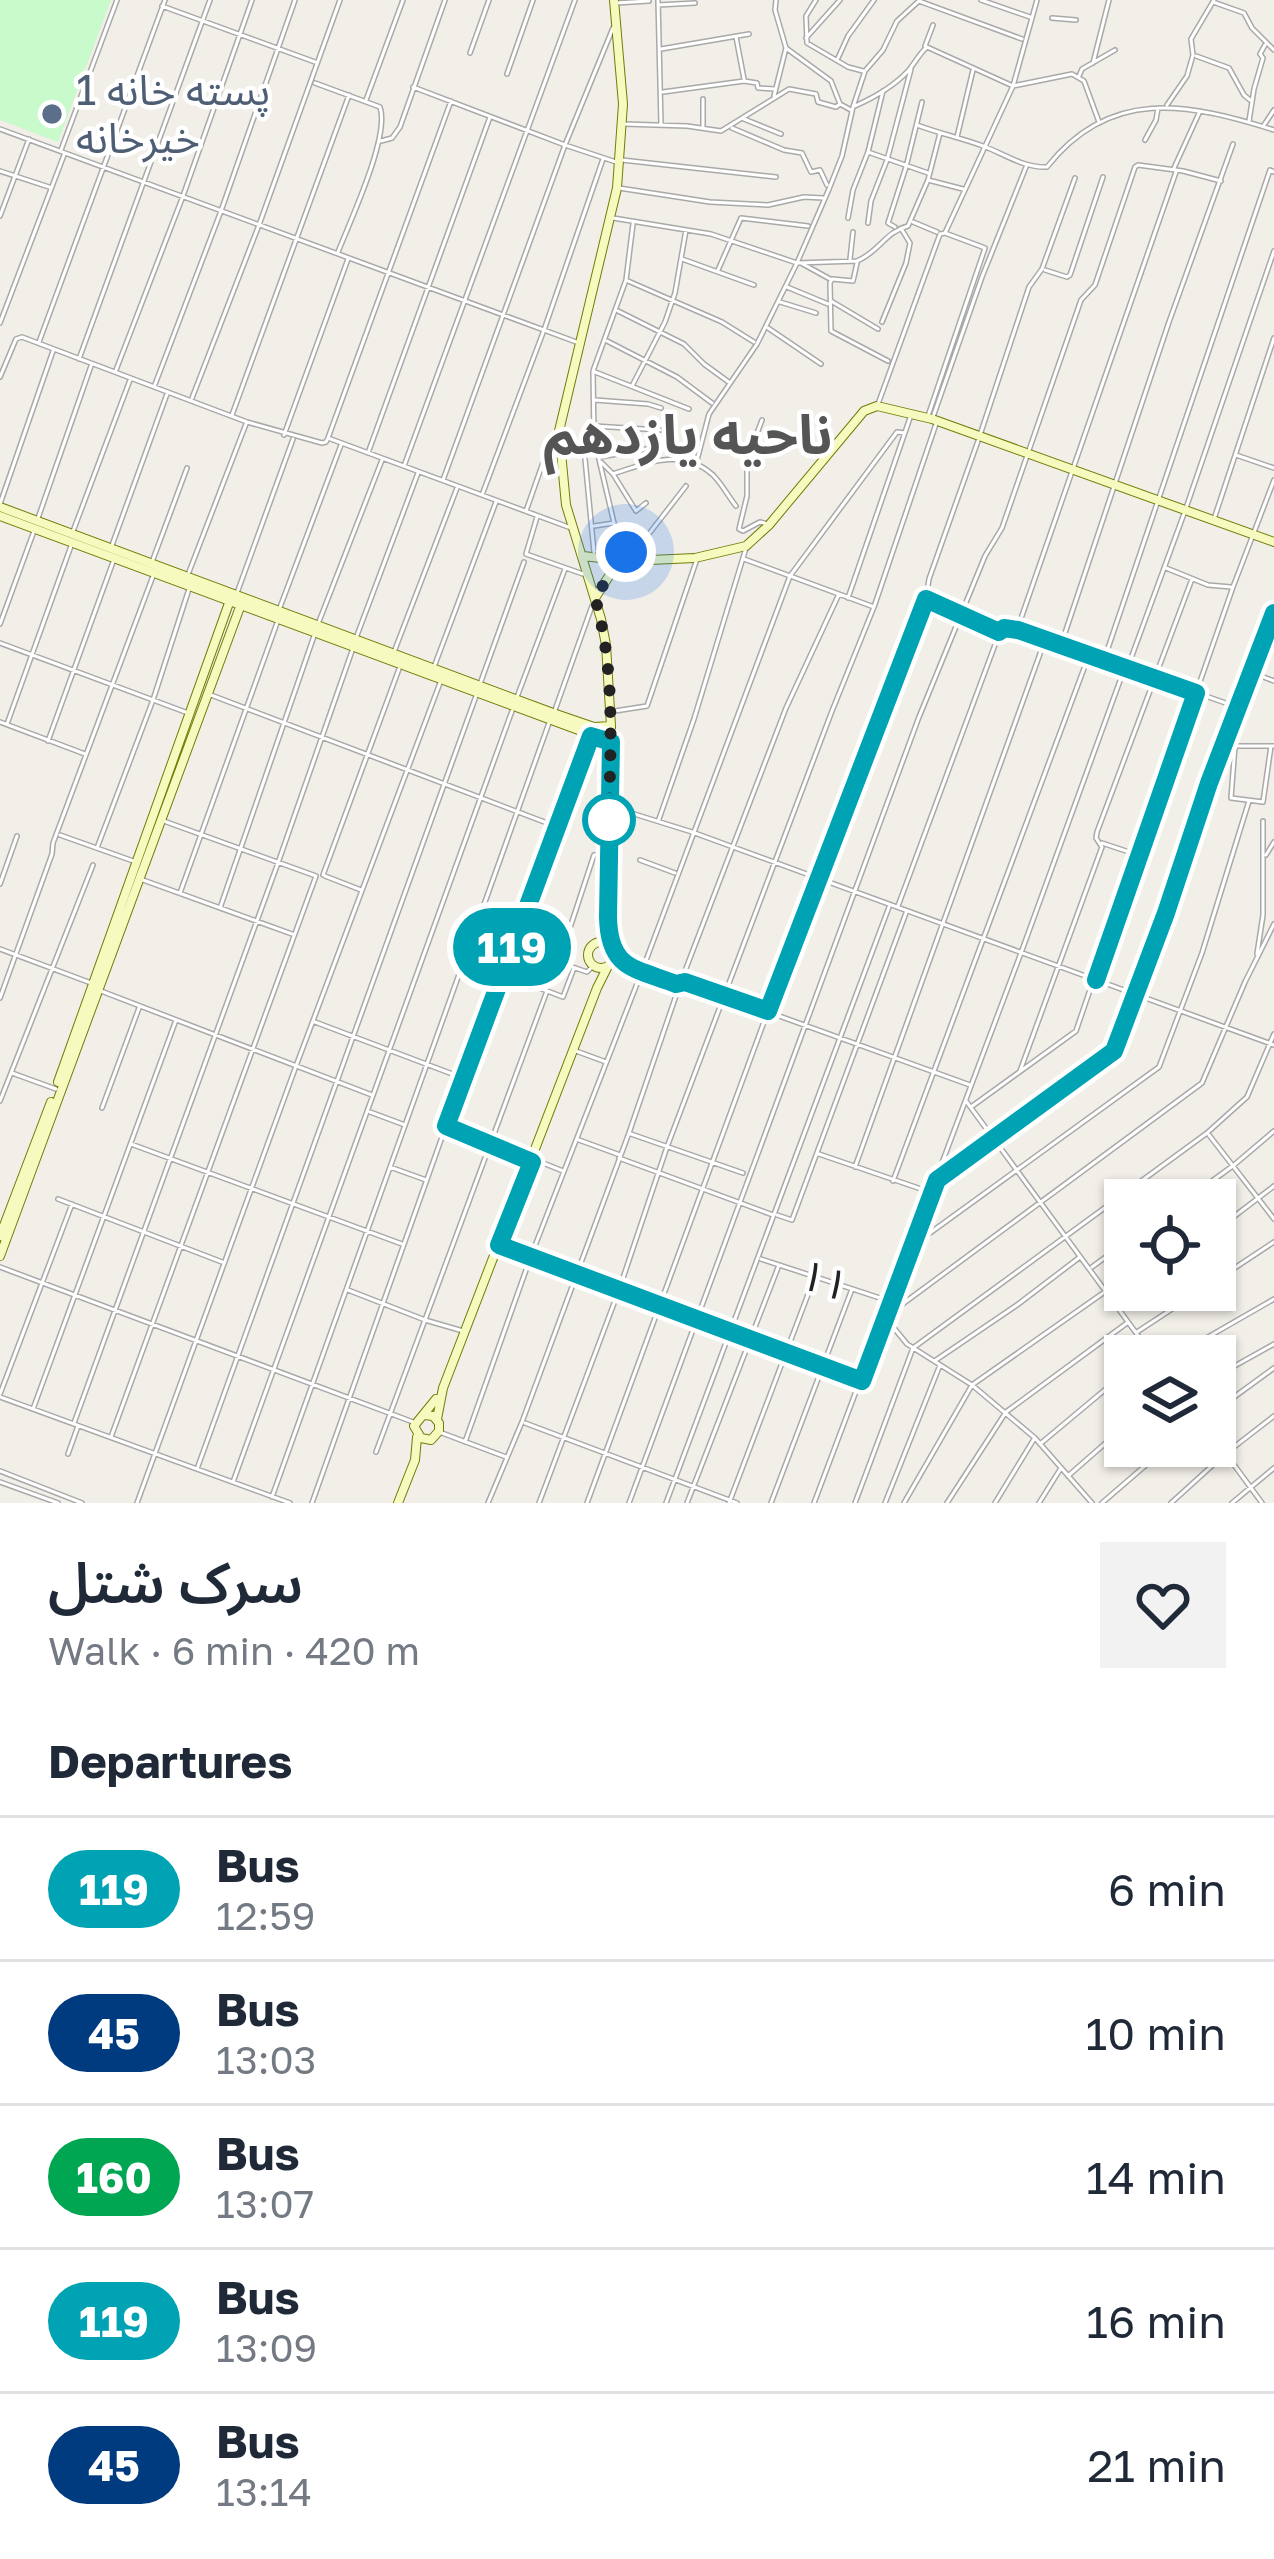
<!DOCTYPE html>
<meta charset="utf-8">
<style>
:root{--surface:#fff;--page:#f2f2f3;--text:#1f2937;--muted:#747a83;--line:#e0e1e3}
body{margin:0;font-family:"Golos Text","Noto Sans Arabic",sans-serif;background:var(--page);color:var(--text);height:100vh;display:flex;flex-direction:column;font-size:45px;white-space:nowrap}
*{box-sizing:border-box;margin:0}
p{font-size:39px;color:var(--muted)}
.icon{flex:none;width:66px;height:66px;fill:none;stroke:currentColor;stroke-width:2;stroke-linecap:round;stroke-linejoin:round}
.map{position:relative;height:1503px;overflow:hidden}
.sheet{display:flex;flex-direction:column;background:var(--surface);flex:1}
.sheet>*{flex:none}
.badge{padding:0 24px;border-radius:39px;font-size:42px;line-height:78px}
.fabs{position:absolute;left:1104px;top:1179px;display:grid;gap:24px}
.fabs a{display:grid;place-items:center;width:132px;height:132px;border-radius:0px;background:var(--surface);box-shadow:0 3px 9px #0004;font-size:60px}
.you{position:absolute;width:60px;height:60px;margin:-30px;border:9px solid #fff;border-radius:50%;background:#1a73e8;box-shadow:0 0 0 18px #1a73e833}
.map>.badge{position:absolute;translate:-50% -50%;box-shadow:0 0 0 6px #fff}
h2{padding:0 48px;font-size:45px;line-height:108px}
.round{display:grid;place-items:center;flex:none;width:126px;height:126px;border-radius:0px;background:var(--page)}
.overview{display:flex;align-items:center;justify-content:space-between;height:204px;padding:0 48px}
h1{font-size:57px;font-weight:600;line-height:90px}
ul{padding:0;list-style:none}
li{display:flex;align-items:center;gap:36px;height:144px;padding:0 48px;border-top:3px solid var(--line)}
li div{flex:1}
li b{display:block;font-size:45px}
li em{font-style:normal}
li .badge{min-width:132px;font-weight:700;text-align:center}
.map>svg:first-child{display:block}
.park{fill:#c8facc}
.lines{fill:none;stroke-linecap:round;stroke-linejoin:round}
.street-casing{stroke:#a9a9a9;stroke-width:6}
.secondary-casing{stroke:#707d05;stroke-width:10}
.street{stroke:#fff;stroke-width:3}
.secondary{stroke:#f7fabf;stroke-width:8}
.line-casing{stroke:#fff;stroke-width:27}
.line{stroke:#00a3b4;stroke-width:18}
.walk{stroke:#222;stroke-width:12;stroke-dasharray:0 21.6}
.service-dot{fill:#5c6f8a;stroke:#fff;stroke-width:4.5}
.stop-dot{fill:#fff;stroke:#00a3b4;stroke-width:6}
.labels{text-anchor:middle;stroke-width:9;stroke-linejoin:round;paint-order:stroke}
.service-label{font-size:42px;fill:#4e5e75;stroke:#fff;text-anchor:start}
.street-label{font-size:42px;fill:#222;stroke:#fff}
.district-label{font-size:54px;font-weight:bold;fill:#555;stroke:#fff}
</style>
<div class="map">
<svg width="1274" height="1503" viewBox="0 0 1274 1503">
<rect width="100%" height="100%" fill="#f2efe9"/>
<path class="park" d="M0,0h111l-53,142 -58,-22z"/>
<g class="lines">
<g class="street-casing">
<path id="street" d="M658,0l3,124
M776,0l-1,10 11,38 45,33 9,23 11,6
M816,0l-10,16 1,27 41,24 15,4
M981,0l49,17
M919,1l103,38
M1213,2l31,11 8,15 22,22
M616,3l33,-2
M658,5l37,-2
M162,6l153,56
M1052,18l24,2
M736,37l8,42
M806,38l34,-38
M925,46l8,-21
M661,49l88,-15
M470,53l19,-53
M1196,56l33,12 15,27 6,5
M838,58l10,-22 26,-36
M1093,63l16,-63
M507,74l26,-74
M1079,76l3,-7 33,-19
M315,83l65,24c10,29 -29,112 -42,145
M413,87l152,58 54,18
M663,92l81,-11 13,2 1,5 17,1
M774,96l12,-48
M703,99v27
M366,100l37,-100
M1167,105l20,-29 6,-21 -2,-16 23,-39
M855,106c18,-8 39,-20 53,-35 7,-8 11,-17 19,-24l86,39 59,-12 12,7 15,41
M744,119l37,15
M1249,121l5,-32 9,-31 -3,-4 5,-9
M624,124l63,2 34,5 68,-42 27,5 2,8 18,5 4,-3
M917,125c21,8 44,13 66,21 22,8 40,22 64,21 63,-80 141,-64 227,-37
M1264,125l10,-15
M732,128l52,22 18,3 9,19 9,-2 7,15
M0,129l579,214
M957,137l16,-67
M1145,140l11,-20 2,-12
M381,141l11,-3 8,-11 45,-127
M61,150l56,-150
M868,152l15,-61
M622,160l154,17
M1174,168l26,-57
M0,171l49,16
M928,180l35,9
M619,188l91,14 58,3 36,-8 19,1
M0,216l29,-77
M613,218l98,16 86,29 60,-2c22,-9 28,-29 51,-35l20,-46 12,-47
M848,218l5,-28 15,-38 60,21
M913,222l24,10
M868,223l3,-22 16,-41 24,-91
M895,227l-7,-4 18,-56 16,-65
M945,233l40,15
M682,259l72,26
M850,259l3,-27
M801,263l29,16
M857,263l-4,18 -21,-2 -2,4 1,48 57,30
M718,270l23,-52 67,8
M1045,270l22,7 3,-2 33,-98
M628,281l94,41 32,20
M787,287l41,17
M831,301l47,28
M780,302l36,11
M618,311l66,33 20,20 26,19
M882,322l24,-59 4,-20 -8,-13
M0,323l64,-168
M768,328l53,36
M607,341l70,36 35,26
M39,342l126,-342
M79,359l131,-359
M116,370l67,-174 69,-196
M595,372l94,37
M0,377l16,-38 6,-2 225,85 75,21 4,-1 2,-4 243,90
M632,386l33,-64 10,-29 11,-63
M154,387l67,-176 74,-211
M192,398l67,-173 81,-225
M595,400l53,4 13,4
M878,404l62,-170 5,-1 68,-147 24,-86
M232,415l117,-320
M928,416l57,-168
M933,417l49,-140 44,-110
M762,420l-15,40v36l-8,33 4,2 17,-9 8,2
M594,426l66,4
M981,432l48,-145 13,-18 33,-91
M284,435l64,-176
M328,438l123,-337
M368,453l122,-336
M1236,455l38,13
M600,457l52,-9
M585,459l9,93
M601,462l12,12 23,37 10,-8
M696,464l13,-50 48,-70 40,-81 32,-74 13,-33 11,-49 12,-36 18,-21 14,-29 23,-21
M404,466l171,-466
M613,474c33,-11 70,-27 100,1 9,9 15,21 23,31
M443,480l122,-335 48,-117
M482,495l62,-165 59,-171
M0,504l53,-153
M526,511l19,-54 10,-19
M537,517l-11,37 57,20
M1214,519l60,-181
M37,521l54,-155
M594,526l20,-3
M72,534l58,-154
M111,548l56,-154
M627,550l21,-15 38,-49
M626,556l-12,-33 -20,-85 -1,-67 33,-91 7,-56
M744,559l130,48
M152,562l35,-94
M1166,568l42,17 23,2
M189,572l57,-148
M237,593l56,-154
M848,598l63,-183
M927,600l72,32 5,-5 13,3 220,77
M279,610l62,-165
M0,624l34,-93
M318,624l64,-164
M1017,630l159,-458
M356,638l62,-165
M0,643l188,70
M1061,645l108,-323 64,-178
M394,652l63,-164
M1104,660l166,-490 4,2
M434,667l62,-165
M1253,673l21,8
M480,684l44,-122
M211,695l344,131
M517,697l48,-128
M555,710l37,-104
M615,711l32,-5 50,-147
M0,722l85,32
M7,724l64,-178
M48,741l65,-179
M1226,746h48
M1235,746l-4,52 32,4 8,-56
M615,808l77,24 582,213
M659,819l35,-100 52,-171
M161,820l155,56
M60,835l76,27
M1102,843l24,8
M97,848l56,-148 36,-111
M1266,855l8,-13
M640,860l35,13
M323,875l76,-206
M325,876l36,14
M143,880l149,54
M0,884l17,-48
M180,893l97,-270
M898,906l101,-272
M220,908l94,-272
M514,947l73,25 7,-7
M0,949l91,34
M614,954l10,9 52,21 9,-2 39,14 246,89
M1257,954l6,-39v-94
M559,961l35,-106 13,-1
M612,963h10
M516,979l47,18 11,-29
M1096,980l137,-393 41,-107
M101,991l271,104
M0,998l52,-144 1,-11 100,-267
M315,1022l148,56
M576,1051l30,11
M1020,1071l82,-224 -6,-9 1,-6 95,-253
M12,1073l44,16
M0,1101l93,-236
M966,1101l187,255
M971,1107l105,-76 17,-50
M102,1108l37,-100
M370,1112l35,13
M446,1126l84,36
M631,1134l112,39
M1209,1135l65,84
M579,1140l41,15
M131,1144l271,100
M819,1154l105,36
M619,1158l154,57
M533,1159l30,12
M390,1167l36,13
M855,1167l190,-527
M939,1178l175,-127 52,-138 43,-130 65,-170
M893,1181l196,-526
M58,1199l164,63
M1186,1200l48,-35 40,-34
M777,1215l15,5 114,-307
M1215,1231l59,-45
M498,1245l362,135
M912,1246l247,-179 43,-114 47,-152
M761,1259l128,42
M0,1267l413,155
M1092,1267l33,-24
M1215,1281l59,-39
M348,1290l77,30 38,11
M1116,1303l18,-13
M1137,1332l64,-42
M1175,1356l99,-57
M936,1360l81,-55 63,-48
M1215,1377l59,-33
M0,1394l72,-190
M0,1397l290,106
M33,1409l143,-389
M1215,1411l59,-43
M74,1423l204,-560 74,-212
M525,1423l212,80
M442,1433l64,24
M111,1437l205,-561
M1215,1439l47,64
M465,1442l66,-186 111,-285 148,-395 107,-144 8,1
M1040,1444l85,-71
M376,1452l171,-461
M68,1454l10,-28
M197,1469l279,-773
M0,1471l82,32
M1068,1476l57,-50
M0,1482l58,21
M233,1482l279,-771
M272,1497l277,-774
M137,1503l159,-437 144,-383
M312,1503l151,-425 127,-340
M488,1503l34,-81 107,-289 51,-149 106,-276 53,-114
M539,1503l80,-213 48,-143 165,-436 42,-104 62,-183
M587,1503l181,-492 158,-412 3,-20 49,-138
M629,1503l290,-786 66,-161 17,-28 79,-228 14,-15 40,-118 3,-2 45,6 38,10
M666,1503l223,-596
M687,1503l92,-238
M729,1503l86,-227
M771,1503l81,-214
M814,1503l207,-550 104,-286 5,-6 55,-150 89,-260
M855,1503l58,-155 294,-215 40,-36 27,-63
M885,1503l55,-138
M904,1503l68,-118 134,-94
M947,1503l59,-91 121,-89
M995,1503l39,-64
M1039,1503l22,-35
M1092,1503l-57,-65 -63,-53 -65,-41 -22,-27 317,-234 43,-101 29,-58
M1102,1503l66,-57
M1171,1503l54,-49 49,-38
M1232,1503l42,-35"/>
</g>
<g class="secondary-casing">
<path id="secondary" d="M0,507l553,206 41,14 17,-1
M0,516l611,226
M583,556l44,5 68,-3 51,-12 23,-21 95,-114 13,-5 55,13 342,123
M595,598l21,-33 10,-4
M588 955a13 13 0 1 1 26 0a13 13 0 1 1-26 0Z
M613,949l-4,-15 2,-208 -5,-81 -5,-26 -35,-114 -7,-74 58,-243 6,-84 -9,-104
M58,1082l171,-479
M0,1236l51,-134
M0,1256l240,-649
M424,1415l9,1 6,7v8l-8,9 -10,-2 -7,-12 22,-27
M437,1419l6,-31 154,-400 11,-22
M398,1503l17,-43 2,-23"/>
</g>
<use href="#street" class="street"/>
<use href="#secondary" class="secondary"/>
</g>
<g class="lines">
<g class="line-casing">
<path id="line" d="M1096,980l100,-287 -178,-63 -14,-2 -5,4 -73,-33 -158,412 -83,-29 -9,2c-42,-16 -67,-15 -68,-67l3,-175 -20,-6 -145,390 86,36 -33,83 363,136 75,-201 177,-129 52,-138 43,-130 65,-170"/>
</g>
<use href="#line" class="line"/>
<path class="walk" d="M609,820c1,-74 7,-149 -14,-222l21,-33 11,-4 -1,-9"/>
</g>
<circle class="service-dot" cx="52" cy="114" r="12"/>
<circle class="stop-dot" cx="609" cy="820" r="24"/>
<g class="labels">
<g class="service-label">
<text x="76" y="105">1 پسته خانه<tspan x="76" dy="48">خیرخانه</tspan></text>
</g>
<g class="street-label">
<text transform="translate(825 1280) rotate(18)" y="15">۱۱</text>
</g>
<g class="district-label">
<text x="688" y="454">ناحیه یازدهم</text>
</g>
</g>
</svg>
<div class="fabs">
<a><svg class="icon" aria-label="locate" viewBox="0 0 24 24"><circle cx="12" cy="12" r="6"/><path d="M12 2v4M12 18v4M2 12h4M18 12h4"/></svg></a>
<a><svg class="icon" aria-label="layers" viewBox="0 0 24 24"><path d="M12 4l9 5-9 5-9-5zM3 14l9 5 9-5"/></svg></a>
</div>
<div class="you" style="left:626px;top:552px"></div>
<b class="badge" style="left:512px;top:947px;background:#00a3b4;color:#fff">119</b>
</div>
<section class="sheet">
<div class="overview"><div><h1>سرک شتل</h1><p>Walk · 6 min · 420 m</p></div><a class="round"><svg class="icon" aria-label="heart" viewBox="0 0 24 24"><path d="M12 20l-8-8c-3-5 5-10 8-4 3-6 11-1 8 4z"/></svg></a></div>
<h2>Departures</h2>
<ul>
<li><span class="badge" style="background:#00a3b4;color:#fff">119</span><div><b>Bus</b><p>12:59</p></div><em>6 min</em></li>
<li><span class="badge" style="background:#003b80;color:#fff">45</span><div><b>Bus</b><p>13:03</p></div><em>10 min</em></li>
<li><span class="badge" style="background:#00a651;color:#fff">160</span><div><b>Bus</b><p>13:07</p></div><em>14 min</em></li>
<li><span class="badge" style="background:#00a3b4;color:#fff">119</span><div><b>Bus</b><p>13:09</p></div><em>16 min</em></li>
<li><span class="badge" style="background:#003b80;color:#fff">45</span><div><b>Bus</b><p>13:14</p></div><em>21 min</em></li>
</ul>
</section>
